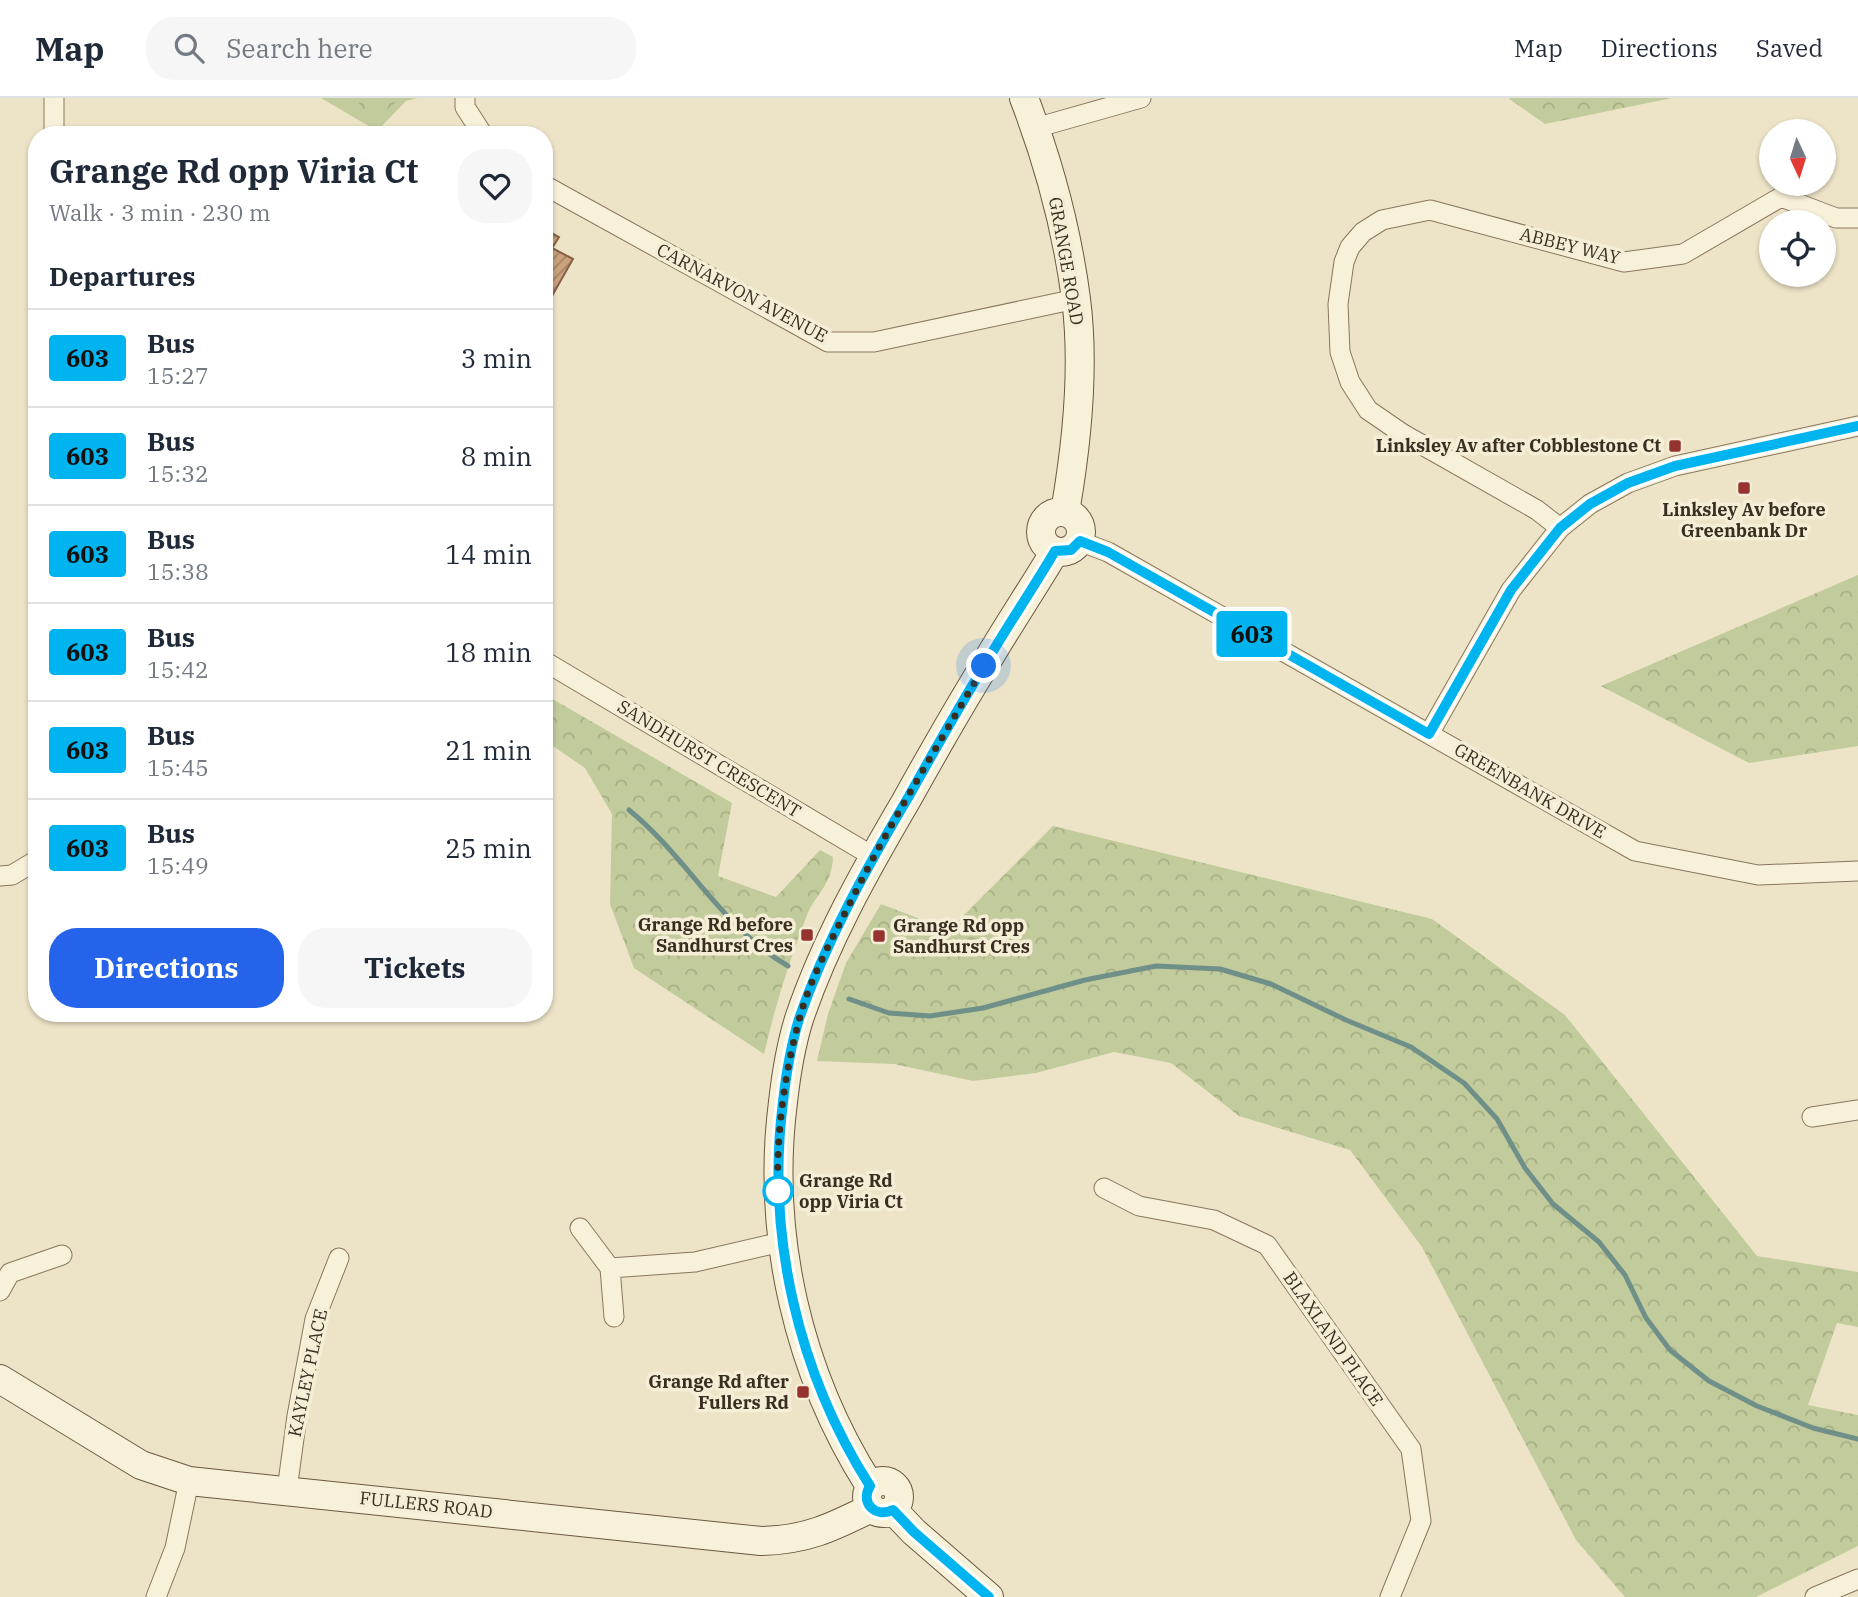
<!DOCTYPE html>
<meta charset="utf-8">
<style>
:root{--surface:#fff;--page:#f6f6f7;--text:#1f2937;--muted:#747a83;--line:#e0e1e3;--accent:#2563eb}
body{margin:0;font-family:"IBM Plex Serif",serif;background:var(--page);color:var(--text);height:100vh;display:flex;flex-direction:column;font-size:26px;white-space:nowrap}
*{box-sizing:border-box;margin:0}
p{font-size:23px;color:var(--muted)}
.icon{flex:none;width:38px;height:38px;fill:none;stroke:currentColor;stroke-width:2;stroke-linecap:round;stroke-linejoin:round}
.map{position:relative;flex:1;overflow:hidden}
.sheet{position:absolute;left:28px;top:28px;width:525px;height:896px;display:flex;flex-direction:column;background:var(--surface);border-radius:28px;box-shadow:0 2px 5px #0004}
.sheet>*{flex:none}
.badge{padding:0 14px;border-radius:5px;font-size:24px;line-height:46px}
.needle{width:46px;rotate:176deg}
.buttons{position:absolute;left:1759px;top:21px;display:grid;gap:14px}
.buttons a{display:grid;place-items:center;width:77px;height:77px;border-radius:50%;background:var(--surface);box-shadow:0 2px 5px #0004;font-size:35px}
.you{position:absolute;width:35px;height:35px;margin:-18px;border:5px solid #fff;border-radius:50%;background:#1a73e8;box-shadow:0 0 0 10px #1a73e833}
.map>.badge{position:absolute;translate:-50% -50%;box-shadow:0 0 0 4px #fff}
h2{padding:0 21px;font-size:26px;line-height:63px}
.round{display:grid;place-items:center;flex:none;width:74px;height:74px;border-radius:28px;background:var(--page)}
.overview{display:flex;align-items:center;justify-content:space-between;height:119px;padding:0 21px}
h1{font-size:33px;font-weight:700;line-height:52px}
.primary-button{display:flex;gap:14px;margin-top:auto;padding:14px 21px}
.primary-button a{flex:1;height:80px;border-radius:28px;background:var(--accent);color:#fff;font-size:28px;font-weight:700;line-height:80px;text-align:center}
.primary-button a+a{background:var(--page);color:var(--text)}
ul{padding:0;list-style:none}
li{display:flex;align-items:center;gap:21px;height:98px;padding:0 21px;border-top:2px solid var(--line)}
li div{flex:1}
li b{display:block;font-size:26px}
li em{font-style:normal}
li .badge{min-width:77px;font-weight:700;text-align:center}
header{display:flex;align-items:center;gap:42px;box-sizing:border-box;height:98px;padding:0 35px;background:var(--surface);border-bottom:2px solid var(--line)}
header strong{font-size:33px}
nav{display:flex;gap:38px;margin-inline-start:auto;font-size:24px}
.search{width:490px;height:63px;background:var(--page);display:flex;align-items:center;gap:18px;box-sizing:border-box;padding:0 24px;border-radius:28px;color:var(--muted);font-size:26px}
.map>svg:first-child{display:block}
.green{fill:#c2cb9b}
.forest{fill:url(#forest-crowns)}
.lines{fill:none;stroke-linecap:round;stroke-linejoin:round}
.stream{stroke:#6f8f89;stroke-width:5}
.building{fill:url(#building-hatch);stroke:#866243;stroke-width:2}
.street-casing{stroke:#88765d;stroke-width:21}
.secondary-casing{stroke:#6a5840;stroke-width:30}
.street{stroke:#f8f1da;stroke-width:19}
.secondary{stroke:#f8f1da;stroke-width:28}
.line-casing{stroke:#fff;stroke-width:16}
.line{stroke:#00b5ef;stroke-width:10}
.walk{stroke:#392e20;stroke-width:7;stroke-dasharray:0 12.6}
.poi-dot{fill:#95342f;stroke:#f5eed6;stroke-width:2.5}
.stop-dot{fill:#fff;stroke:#00b5ef;stroke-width:3.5}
.labels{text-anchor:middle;stroke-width:7;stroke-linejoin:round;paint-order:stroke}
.street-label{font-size:18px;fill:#392e20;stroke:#f5eed6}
.poi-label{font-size:18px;font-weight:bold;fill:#392e20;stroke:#f5eed6;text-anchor:end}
.stop-label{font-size:18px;font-weight:bold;fill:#392e20;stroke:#f5eed6;text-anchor:start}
</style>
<header>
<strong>Map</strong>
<div class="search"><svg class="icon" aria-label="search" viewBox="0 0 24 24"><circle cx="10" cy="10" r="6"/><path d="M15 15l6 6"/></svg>Search here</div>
<nav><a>Map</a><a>Directions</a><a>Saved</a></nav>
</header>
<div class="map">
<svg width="1858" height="1499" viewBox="0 0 1858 1499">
<defs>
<pattern id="forest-crowns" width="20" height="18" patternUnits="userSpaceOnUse" patternTransform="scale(1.75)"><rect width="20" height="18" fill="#c2cb9b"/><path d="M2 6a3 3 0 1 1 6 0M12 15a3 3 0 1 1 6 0" fill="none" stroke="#a7af85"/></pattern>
<pattern id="building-hatch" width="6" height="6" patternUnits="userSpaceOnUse" patternTransform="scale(1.75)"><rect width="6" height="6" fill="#caa27e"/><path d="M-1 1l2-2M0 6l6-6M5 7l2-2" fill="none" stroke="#a58467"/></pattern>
</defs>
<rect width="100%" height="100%" fill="#ede4c7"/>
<path class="green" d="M321,0h96l-11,3 -29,30z"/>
<path class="forest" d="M359,0h42l-19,16 -16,3 -7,-9z
M1508,0h164l-127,26z
M1858,477v171l-109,17 -148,-77z
M544,596l188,109 -14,73 58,21 44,-47 13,7c-1,28 -16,35 -26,58 -18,46 -32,92 -43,139l-130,-86 -24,-64 2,-90 -27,-46 -41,-28z
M1053,728l379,93 133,96 192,241 101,16v55l-21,-4 -29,82 50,10v131l-102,51h-131l-49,-57 -154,-293 -72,-97 -111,-34 -68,-53 -57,-11 -78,21 -63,8 -79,-17 -77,-3 11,-47 18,-51 35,-59 68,26z"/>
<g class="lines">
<path class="stream" d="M629,712c58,47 93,118 159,156
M849,901l40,14 41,3 53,-8 102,-28 71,-14 64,3 51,15 75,36 65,27 53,36 33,36 28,49 28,36 46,38 26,33 21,43 24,32 39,31 48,25 56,22 45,11"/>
</g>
<path class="building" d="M544,131l15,8 -7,11 21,11 -21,37 -8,-4z"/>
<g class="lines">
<g class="street-casing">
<path id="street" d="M465,0v9l18,28
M1035,30l106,-30
M54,37v-37
M544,87l284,157h46l202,-43
M1560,430l-23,-18 -134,-76 -35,-24 -18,-28 -10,-30 -2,-48 6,-42 6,-15 13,-15 19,-12 48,-10 194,52 59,-8 98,-57 55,21h22
M1079,443l29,11 527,299 123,24 100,-4
M544,563l330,196
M1429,636l82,-144 49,-62 30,-24 38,-21 47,-17 183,-40
M0,778l12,-1 25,-15
M1812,1019l46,-7
M1104,1090l35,18 75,14 53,25 144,204 10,72 -31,76
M580,1130l30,40
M0,1193l10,-18 52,-18
M614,1219l-4,-49 85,-6 86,-20
M287,1392l10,-74 18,-97 24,-61
M156,1499l19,-49 14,-67
M1815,1499l43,-18"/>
</g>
<g class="secondary-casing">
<path id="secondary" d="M1024,0c25,65 43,132 52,201 9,69 1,144 -11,213
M1041 434a20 20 0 1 1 40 0a20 20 0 1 1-40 0Z
M0,1281l141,86 48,16 572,60c45,-1 70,-13 110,-33
M867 1399a16 16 0 1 1 32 0a16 16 0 1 1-32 0Z
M870,1388c-72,-113 -104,-251 -87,-384 3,-27 8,-57 16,-83 26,-77 66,-148 107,-218 25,-45 50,-89 77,-133 23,-40 49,-78 72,-117
M893,1412l21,22 75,65"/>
</g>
<use href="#street" class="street"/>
<use href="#secondary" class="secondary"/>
</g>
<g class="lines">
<g class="line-casing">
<path id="line" d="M989,1499l-75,-65 -21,-22c-18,8 -33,-7 -23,-24 -72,-113 -104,-251 -87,-384 3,-27 8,-57 16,-83 27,-78 68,-152 110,-223 24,-43 48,-86 74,-128 23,-40 49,-78 72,-117l16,-1 9,-9 28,11 321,182 82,-144 49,-62 30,-24 38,-21 47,-17 183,-40"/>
</g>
<use href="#line" class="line"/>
<path class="walk" d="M778,1093v7c-2,-59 5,-117 20,-174 10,-41 31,-79 50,-117 41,-83 90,-161 136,-241"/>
</g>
<g class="poi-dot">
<rect x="1668" y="341" width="14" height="14" rx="3.5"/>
<rect x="1737" y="383" width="14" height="14" rx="3.5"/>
<rect x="800" y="830" width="14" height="14" rx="3.5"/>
<rect x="872" y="831" width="14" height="14" rx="3.5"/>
<rect x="796" y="1287" width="14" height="14" rx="3.5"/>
</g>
<circle class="stop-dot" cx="778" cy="1093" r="14"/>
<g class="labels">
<g class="street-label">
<text transform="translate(1570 148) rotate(14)" y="6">ABBEY WAY</text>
<text transform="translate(1066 163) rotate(80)" y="6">GRANGE ROAD</text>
<text transform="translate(742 195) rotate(28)" y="6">CARNARVON AVENUE</text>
<text transform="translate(709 661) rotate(31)" y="6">SANDHURST CRESCENT</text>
<text transform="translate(1530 693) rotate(30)" y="6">GREENBANK DRIVE</text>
<text transform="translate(1333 1241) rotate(55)" y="6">BLAXLAND PLACE</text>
<text transform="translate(308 1275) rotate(-78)" y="6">KAYLEY PLACE</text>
<text transform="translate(426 1407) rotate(6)" y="6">FULLERS ROAD</text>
</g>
<g class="poi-label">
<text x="1661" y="354">Linksley Av after Cobblestone Ct</text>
<text x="1744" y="418" text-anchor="middle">Linksley Av before<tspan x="1744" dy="21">Greenbank Dr</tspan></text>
<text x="793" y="833">Grange Rd before<tspan x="793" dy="21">Sandhurst Cres</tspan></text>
<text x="893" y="834" text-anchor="start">Grange Rd opp<tspan x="893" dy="21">Sandhurst Cres</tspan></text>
<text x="789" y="1290">Grange Rd after<tspan x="789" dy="21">Fullers Rd</tspan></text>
</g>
<g class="stop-label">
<text x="799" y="1089">Grange Rd<tspan x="799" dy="21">opp Viria Ct</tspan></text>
</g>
</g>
</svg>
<div class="buttons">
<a><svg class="needle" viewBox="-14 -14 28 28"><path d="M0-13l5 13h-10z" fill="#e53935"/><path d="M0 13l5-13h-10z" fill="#747a83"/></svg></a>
<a><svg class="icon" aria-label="locate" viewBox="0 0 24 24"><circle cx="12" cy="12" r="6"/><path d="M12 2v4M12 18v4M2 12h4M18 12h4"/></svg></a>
</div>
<div class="you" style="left:984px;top:568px"></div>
<b class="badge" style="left:1252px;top:536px;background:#00b5ef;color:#111">603</b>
<section class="sheet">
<div class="overview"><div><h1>Grange Rd opp Viria Ct</h1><p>Walk · 3 min · 230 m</p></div><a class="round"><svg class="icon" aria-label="heart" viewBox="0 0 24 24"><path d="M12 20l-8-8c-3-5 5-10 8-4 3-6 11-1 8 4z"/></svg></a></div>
<h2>Departures</h2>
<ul>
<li><span class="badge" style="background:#00b5ef;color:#111">603</span><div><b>Bus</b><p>15:27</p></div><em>3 min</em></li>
<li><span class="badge" style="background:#00b5ef;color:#111">603</span><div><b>Bus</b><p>15:32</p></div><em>8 min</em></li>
<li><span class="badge" style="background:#00b5ef;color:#111">603</span><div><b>Bus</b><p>15:38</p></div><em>14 min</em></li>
<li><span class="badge" style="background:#00b5ef;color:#111">603</span><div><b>Bus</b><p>15:42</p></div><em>18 min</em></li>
<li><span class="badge" style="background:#00b5ef;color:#111">603</span><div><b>Bus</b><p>15:45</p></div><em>21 min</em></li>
<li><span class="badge" style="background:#00b5ef;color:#111">603</span><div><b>Bus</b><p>15:49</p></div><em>25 min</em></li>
</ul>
<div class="primary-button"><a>Directions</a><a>Tickets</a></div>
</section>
</div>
